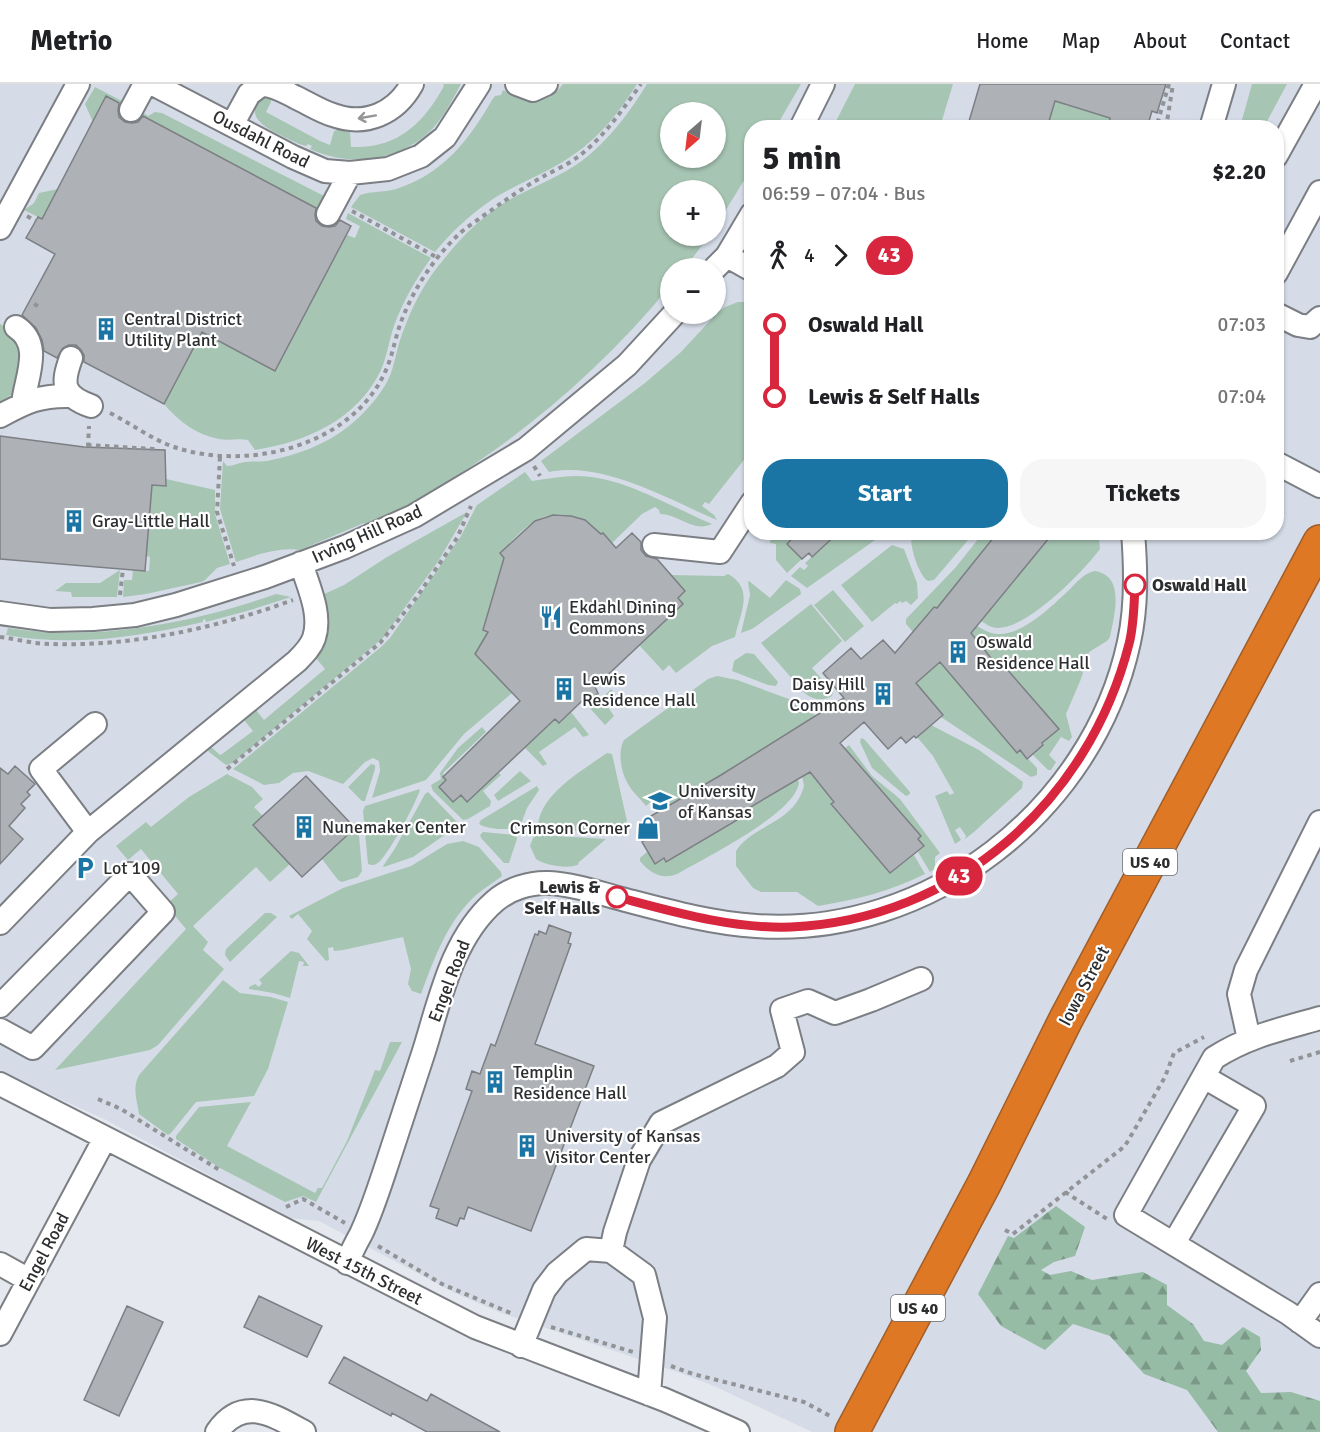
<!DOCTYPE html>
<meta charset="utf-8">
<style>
:root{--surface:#fff;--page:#f6f6f6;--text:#202124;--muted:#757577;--line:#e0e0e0;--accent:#1b75a4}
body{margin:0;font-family:Signika,sans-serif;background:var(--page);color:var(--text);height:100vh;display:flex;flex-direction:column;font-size:22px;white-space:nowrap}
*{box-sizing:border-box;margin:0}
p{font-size:20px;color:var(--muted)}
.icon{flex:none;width:33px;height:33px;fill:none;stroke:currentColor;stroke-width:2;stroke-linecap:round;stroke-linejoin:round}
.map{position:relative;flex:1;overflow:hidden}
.panel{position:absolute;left:744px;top:36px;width:540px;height:420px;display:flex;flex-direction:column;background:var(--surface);border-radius:24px;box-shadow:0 2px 4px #0004}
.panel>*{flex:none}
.badge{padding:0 12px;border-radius:20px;font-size:21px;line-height:39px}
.needle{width:39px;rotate:208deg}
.tools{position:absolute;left:660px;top:18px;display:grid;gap:12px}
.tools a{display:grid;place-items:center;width:66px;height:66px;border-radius:50%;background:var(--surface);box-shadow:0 2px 4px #0004;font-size:30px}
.map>.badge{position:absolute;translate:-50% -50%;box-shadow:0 0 0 3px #fff}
.legs{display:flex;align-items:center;gap:9px;height:66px;padding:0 18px;font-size:20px}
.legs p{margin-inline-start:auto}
.summary{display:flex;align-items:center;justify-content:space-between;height:102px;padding:0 18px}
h1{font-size:33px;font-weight:700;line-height:45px}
.action{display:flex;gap:12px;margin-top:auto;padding:12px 18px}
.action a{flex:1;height:69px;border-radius:24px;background:var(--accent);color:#fff;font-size:24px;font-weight:700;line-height:69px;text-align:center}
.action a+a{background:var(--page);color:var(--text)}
ul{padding:0 18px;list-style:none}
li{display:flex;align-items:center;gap:21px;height:72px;font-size:22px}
li i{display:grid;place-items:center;width:9px;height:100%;margin:0 8px;background:currentColor}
li i::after{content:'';width:15px;height:15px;margin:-8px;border:4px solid;border-radius:50%;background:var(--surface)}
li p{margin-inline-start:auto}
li:first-child i{background:linear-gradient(#0000 50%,currentColor 0)}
li:last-child i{background:linear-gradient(currentColor 50%,#0000 0)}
header{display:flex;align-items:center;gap:36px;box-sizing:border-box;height:84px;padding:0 30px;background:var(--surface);border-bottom:2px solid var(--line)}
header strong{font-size:28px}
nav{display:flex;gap:33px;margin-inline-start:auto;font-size:21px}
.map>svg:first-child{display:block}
.built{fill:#d5dce8;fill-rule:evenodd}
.green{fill:#a7c5b3;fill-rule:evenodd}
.forest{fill:url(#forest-firs)}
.building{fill:#aeb1b6;stroke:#7c7f83;stroke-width:1.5}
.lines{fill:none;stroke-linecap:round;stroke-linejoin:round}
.minor-casing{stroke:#7b7e83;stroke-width:26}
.highway-casing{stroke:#a15e29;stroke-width:36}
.path{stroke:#919397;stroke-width:4;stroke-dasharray:4.5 4.5;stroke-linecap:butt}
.minor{stroke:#fff;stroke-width:22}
.highway{stroke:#df7825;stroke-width:33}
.oneway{stroke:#969698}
.line-1-casing{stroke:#fff;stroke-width:14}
.line-1{stroke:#d7263d;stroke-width:9}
.stop-1-dot{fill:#fff;stroke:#d7263d;stroke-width:3}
.labels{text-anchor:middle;stroke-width:4.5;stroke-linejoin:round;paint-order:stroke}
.shield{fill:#fff;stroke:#6c6d6e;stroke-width:1.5}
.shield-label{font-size:16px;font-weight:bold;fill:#2d2e30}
.street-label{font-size:18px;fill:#2d2e30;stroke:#fff}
.poi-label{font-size:18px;fill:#2d2e30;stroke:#fff;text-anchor:start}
.stop-label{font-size:18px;font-weight:bold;fill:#2d2e30;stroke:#fff;text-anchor:start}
</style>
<header>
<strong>Metrio</strong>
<nav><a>Home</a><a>Map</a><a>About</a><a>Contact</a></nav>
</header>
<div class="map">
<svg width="1320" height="1348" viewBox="0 0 1320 1348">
<defs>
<pattern id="forest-firs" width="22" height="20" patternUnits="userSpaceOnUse" patternTransform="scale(1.5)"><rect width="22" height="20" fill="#96bca5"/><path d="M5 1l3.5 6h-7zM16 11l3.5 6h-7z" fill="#7b9987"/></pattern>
</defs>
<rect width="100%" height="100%" fill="#e5e8ee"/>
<path class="built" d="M0,0h1320v1348h-508l-98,-46 -31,-12 -182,-61 -46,-20 -136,-72 -30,-3 -13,-7 -170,-91 -79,-36 -27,-14zM670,28h46v46h-46zM752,44h524v404h-524zM670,106h46v46h-46zM670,184h46v46h-46z"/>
<path class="green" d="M443,0h18c-8,15 -16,30 -27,43 -31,34 -83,41 -124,22l2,-3 -4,-2 -2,2 -7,-2c-17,-9 -64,-24 -35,-48l7,1v5l-5,10 54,29 10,4 4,-14 7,-2 9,3 1,15c46,2 72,-23 93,-61z
M563,0h74c-17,27 -37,53 -64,71 -24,17 -52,27 -77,42 -23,15 -44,34 -61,55l-84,-45 9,-12c12,-4 25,-3 36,-6 47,-15 73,-49 96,-89l3,-4 6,-1 2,-5c23,9 40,20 60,-6z
M647,0h154l-25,43 -24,1 -1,41 -35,57v-36h-46v46h39l-24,32h-15v18c-84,102 -185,181 -302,241l-4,-4 -64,27c-22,-3 -43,5 -64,12l-16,-53 3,-48 4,5c5,0 8,-2 13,-3 8,-2 18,-1 27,-2 30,-6 58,-16 82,-35 16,-13 35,-34 42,-53 5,-15 7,-30 13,-44 9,-25 22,-49 40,-70 18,-23 39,-43 63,-58 25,-14 53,-24 76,-41 27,-21 46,-47 64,-76zM670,28h46v46h-46z
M855,0h98l-13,43h-107z
M1060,0l10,3 -5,18 45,13 -2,9 -61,1z
M1252,0h35l-23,43h-24z
M95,3l27,14 -2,3 -14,-7 -13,25 -8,-18z
M142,28l6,4 7,-4 7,1 162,83 -7,13 -176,-94z
M58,105l-16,30 -18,-9 10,-7 5,-10z
M348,129l83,45c-15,21 -28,43 -37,68 -5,15 -7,30 -13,44 -24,50 -75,72 -126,80l-7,-10c-10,-2 -20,1 -29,-1 -22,-4 -41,-18 -55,-35l38,-72 73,38 72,-135 8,3 5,-12 -14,-7z
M738,218h13v149l-42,53 -4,-2 -3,4 12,9 3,5c-50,-21 -113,-59 -168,-48l-8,-11 104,-78 36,-31 37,-40 7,-5z
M0,240l13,7 11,9 -7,51 -17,11z
M525,388l7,9c20,-3 39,-7 59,-4 38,4 85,32 121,47 -19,9 -33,-10 -52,-10l-1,-4 -4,-3 -13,7 -30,29 -9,-10 -3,1c-16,-18 -43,-26 -65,-13 -13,8 -24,21 -35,32l4,5 -21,72 6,2 -14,22 37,39 -48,41 -38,46 -54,18 8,-27 -1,-10 -6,-3 -8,4 -22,22 -35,-13 -15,2 -14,10 -15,2 -31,-16 148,-122 9,-9 71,-102 16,-31z
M166,395l49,11v24l15,50 -13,4 -12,12 -4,2 -55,12 -23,3 1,-17h8l1,-10 16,1 1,-14 -4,-1 6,-71 14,1z
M467,428l-28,48 -56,78 -150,125 -7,2 -17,-13 -2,-4 3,-2 10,9 2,-1 31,-23 -9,-11 -1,-5 10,-7 3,2 8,10 61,-51 -10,-12 7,-62 22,-10 43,-28z
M771,449h19l4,4 -6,7 14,15 -15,14 -11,-13v-16l-6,-1z
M839,449h46l-78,55 -16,-12 9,-9 4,3 4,-4 -3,-3z
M912,449v-1l62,1 -40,47 -6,1c-9,-5 -20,-38 -16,-48z
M983,449h9l-1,2 8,7 -62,66 -3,-1 -21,25 -7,-8v-5l50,-52z
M1054,449c15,0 30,4 45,6l1,10c-17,23 -72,79 -102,79 -7,0 -12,-4 -17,-7z
M892,461l12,4 13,34 1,15 -7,7 -5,-4 -4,2 -2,-2 -3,3 -2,-1 -23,19 -31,-37z
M120,486l-3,27h-45l-1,-5 -16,-1 11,-8h34z
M1095,487c31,5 19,45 15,66l-3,4 -18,11 -8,27 -15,35 6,23 -3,4 -8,-4 -12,18 7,7 -5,8h-3l-16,-16 26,-25 -58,-69 -5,3 -24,-30 6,-7c7,4 13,8 21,8 25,1 54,-28 71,-44 8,-8 15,-17 26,-19z
M728,490c27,15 12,39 7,63l-23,9 -36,27 -7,-8 -6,6 -24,-26 43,-41 -4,-6 7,-7 -15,-16 54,1z
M786,496l14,9 1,5 -49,35 -11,4 9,-38 -2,-13 1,-1 21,17z
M833,506l31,36 -19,16 -31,-37z
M276,510l15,3 -44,14 -41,11 -1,-3 -2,1v2c-64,15 -131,25 -197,13l2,-7c87,14 185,-5 268,-34z
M811,520l31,37 -30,27 21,24 -1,4c-15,8 -27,0 -36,-12l4,-5 -5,3 -34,-39z
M746,569l8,1 24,28 -2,4 -8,-1 -36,-14 2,-10z
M940,578l77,91 3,-3 17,18v7l-6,2 -90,-60 2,-2 -27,-32z
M717,592l20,4 63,23 8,5 7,8 -87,55 -4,9 -3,-5 -60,35 -7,-9 7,-5 -1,-2 -14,12c-6,-8 -15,-15 -19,-24 -7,-12 -9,-32 -3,-42l84,-61z
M611,605l7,9 -10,9 6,9 -9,9 -19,-21 12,-11 4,5z
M571,628l18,23 -6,2 -8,-10 -36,25 8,12 -4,2 -18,-18 30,-29 5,4z
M931,641l48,25 44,32 -1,6 -48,44 -9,7 1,-3 -6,-9 -5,3 6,10 -6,4 -20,-48 12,-5 3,4 4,-2 -21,-37 -16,-19z
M482,643l4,5 -43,41 3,7 -7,7 14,15 8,-7 6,7 31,-30 3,3 -18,16 8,10 -1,5 -22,13 -5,1 -30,-29 -2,-6 10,-6 -1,-6 18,-25z
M861,654l3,1 46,53v2l-4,2 -34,-28 -12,-26z
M849,661l23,31 28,23 40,54 -5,4v12l-5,3 -12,-20 6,-5 -6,-8 2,-3 -75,-88z
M607,669l5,1 15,67 -14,12 -72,-4 -3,-1c0,-33 45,-58 69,-75z
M371,680l4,1v4l-10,32h-3l-14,-14z
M520,687l11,10 -33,20 -4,-6z
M809,688l26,31 -4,2 59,68 24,-18 11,19c-34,17 -69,26 -107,32l-21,-14h-36l-8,-4 -17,-22v-15c17,-27 58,-27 68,-65l-2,-10z
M227,690l25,13 11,12 -9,8 9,9 -10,10 37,38 -20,18 -14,-15 -63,59 15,16 -5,8 21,19 -66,76 -8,5 -95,20 131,-141 -20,-24 12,-11 -37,-45 -13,11 -12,-14 30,-24 5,5 38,-30z
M797,695l2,3c-2,31 -95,76 -122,92 -16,6 -27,-1 -37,-13v-3l8,-7 7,13 9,-6 3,4 77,-46 -2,-4z
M537,702l2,4 -12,18 -7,19c-11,3 -32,3 -41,-3l2,-4z
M420,705c-2,11 -31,64 -40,72 -4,4 -7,5 -12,3l-5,-53 2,-5z
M428,708l29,30 -1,5 -43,30 -29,10 -1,-1 11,-16 31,-56z
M348,738l10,1 4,48 -4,6 -16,5 -4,-2 -16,-21 32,-30z
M483,748l33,3 1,4 -8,24h-5l-23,-25 -1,-3z
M537,751h2l67,4 -28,24 1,1c-9,6 -35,1 -43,-5l-6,-13 3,-8z
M463,757l16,6 22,25 1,4c-9,7 -18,12 -27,20 -28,26 -41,63 -54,98l-9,-3 -4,-7 3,-15 -8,-32 -60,13 -9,1 -1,-4 -5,1 1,12 -3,1 -19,-22 5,-8 -14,-17 -6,5 -3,-3 54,-28 68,-22 36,-22z
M265,829h6l6,4 -47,45 -5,-7 1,-6z
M291,867l8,2 10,13h-6l1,-4 -5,-1 -9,37 -17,-5 -24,-4v-2l6,-3 4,3 3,-4 -3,-3z
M223,896l17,13 31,4 17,5 -20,67 -14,27 -58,6 -25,31 -3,2 -29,-21c-2,-14 -7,-26 0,-39z
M390,958h12l-86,160 -13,-6 -18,6 -65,-34 -44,-29v-3l23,-29 52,-5 -24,44 88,47 3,-5h4l25,-47 28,-71 5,1z"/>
<path class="forest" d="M1056,1122l29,21 -10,29 -21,6 -13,8 9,5 21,-4 21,9 51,-8 24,13v20l26,19 11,17 18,4 21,-18 17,10 1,13 -15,21 15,22 30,-1 29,9v31h-102l-31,-42 -43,-16 -34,-38 -37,-12 -28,26 -44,-24 -23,-32 30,-58 6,2z"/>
<path class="building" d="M980,0h186l-9,29 -5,-2 -5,17h-39l2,-10 -55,-17 -8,27h-80z
M106,12l13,7 -1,7 1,7 6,5 7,1 6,-1 5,-6 173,92 -1,7 1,6 6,5 7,1 6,-1 5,-6 11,6 -76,145 -73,-39 -38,72 -80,-42v-7l-3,-5 -5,-5h-7l-6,3 -6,10 -13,-7 -2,-11 -6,-12 -14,-13 33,-61 -29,-16 12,-21 4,2z
M0,352l84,11 81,3 1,36 -14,-1 -7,86 -145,-12z
M553,431l18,1 14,4 16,14 2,-1 13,15 16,-15 9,9v8l5,6 11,3 28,32 -7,7 5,6 -88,83 3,6 -12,11 -4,-3 -23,22 -4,-4 -88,83 -6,-7 -8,7 -14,-15 7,-7 -3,-3 77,-76 -45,-47 13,-22 -5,-2 21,-72 -4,-5 35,-32z
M798,448h41l-27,25 -3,-4 -7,6 -15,-15z
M998,448h56l-83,101 24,30 4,-3 60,69 -17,14 1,2 -16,14 -7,-9 -3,3 -77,-91 -24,21 27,32 -27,23 -2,-2 -8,7 -5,-6 -13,12 -24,-27 -24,21 81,93 -3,3 6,7 -34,27 -59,-69 3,-2 -24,-30 -68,40 2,4 -78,46 -2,-4 -9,6 -13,-22 6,-4 -9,-15 82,-48 123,-77 -21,-25 28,-25 10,11 22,-19 12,13 39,-46 3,1z
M15,682l20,18 -8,8 3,3 -9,9 4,4 -16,18 14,13 -23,25v-96l8,6z
M306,692l49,52 -53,49 -49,-52z
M549,841l22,8 -3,10 3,1 -36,100 59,22 -63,165 -63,-24 -4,12 -4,-1 -3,8 -21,-8 3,-9 -9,-3 42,-115 -6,-2 6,-18 8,3 11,-30 4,2 40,-112 3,1 1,-4 7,3z
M259,1212l63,30 -15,31 -63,-30z
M127,1222l36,16 -44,94 -35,-16z
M344,1273l83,44 4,-7 69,38h-73l-35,-19 -1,3 -62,-33z"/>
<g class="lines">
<g class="minor-casing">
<path id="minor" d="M153,0l140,73 32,14 25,2 38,-4 33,-13 24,-19 34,-53
M517,0l16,6 13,-6
M131,26l14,-26
M232,41l17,-31 12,-9c12,-1 24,7 34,12 13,6 25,14 38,18 33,12 63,-2 79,-31
M801,44l22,-44
M1211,44l13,-44
M1276,72l40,-72
M328,130l22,-41
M0,144l78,-144
M727,172l25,14
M715,184l12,-12 25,-42
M1276,189l44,-81
M1276,230l22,11 12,2 10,-9
M16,243c28,18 9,52 7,77
M71,274c-10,27 -8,38 20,48
M0,332c26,-14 40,-21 71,-20
M1276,379l44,23
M654,461l66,7 32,-49
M0,529l50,7 43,-1 42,-4 41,-10 89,-28 80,-30 69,-31 112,-67 101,-84 47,-51
M88,748l-47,-63 54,-45
M0,839l88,-91 209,-171c7,-7 14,-14 17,-23 8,-24 -6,-52 -13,-75
M0,922l130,-132 33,38 -130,136 -33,-18
M1320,934c-38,11 -72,18 -106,40l-88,157 162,98 32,23
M1249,955l-10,-45 7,-24 74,-148
M0,1000l475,243 190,73 73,32
M1174,1159l80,-137 -50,-29
M611,1167l4,-19 24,-72 22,-37 116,-57 16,-14 -11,-42 26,-9 27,12 36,-13 50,-21
M347,1179c4,-10 9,-20 14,-29 11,-23 19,-49 27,-73 12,-37 24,-73 36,-110 16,-51 28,-113 71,-150 14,-12 35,-19 54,-18 23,1 47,9 69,15 46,12 91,25 138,28 173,12 337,-116 373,-284 8,-36 7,-73 4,-110
M0,1180l29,16
M1300,1238l20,-28
M0,1250l105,-196
M521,1262l23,-56 13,-17 29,-24 25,2 33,24 11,43 -6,76
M217,1348c26,-37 56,-17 87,0"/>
</g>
<g class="highway-casing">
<path id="highway" d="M852,1348l132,-248 82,-165 254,-477"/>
</g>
<path class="path" d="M1169,0l-11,37 18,6
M1166,44l7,-44
M352,127l86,47
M27,132l9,5
M34,220l4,2
M110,329c22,11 41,26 64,34 74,25 179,-1 212,-77 7,-16 9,-32 15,-48 12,-32 32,-63 57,-87 7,-7 17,-13 25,-19 20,-14 39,-28 61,-40 11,-6 25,-12 35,-20 26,-20 43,-46 62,-72
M87,361l68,4
M88,363l1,-21
M220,373l-3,55 17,54
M534,382l6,10
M120,511l3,-26
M0,553c16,2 34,7 50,7 81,3 167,-16 243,-44
M227,685l153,-126 36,-45 41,-60 14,-32
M1290,977l30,-9
M98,1015l23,10 100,62
M1065,1108l42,27
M286,1123l17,-8 42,24
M1005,1146l8,4 112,-88 40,-69 9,-24 30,-16
M378,1162l64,38 71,30
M551,1243l82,25
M671,1282l22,8 111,28 28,15"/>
<use href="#minor" class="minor"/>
<use href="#highway" class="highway"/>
</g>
<defs><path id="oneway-shaft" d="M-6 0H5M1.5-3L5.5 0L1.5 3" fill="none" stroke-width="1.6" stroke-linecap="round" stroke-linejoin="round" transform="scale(1.5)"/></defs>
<use class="oneway" href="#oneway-shaft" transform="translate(367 33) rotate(170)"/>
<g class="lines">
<g class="line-1-casing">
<path id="line-1" d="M617,813c57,15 114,32 174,30 165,-7 298,-126 338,-283 5,-19 5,-40 6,-59"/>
</g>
<use href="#line-1" class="line-1"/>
</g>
<defs>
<g id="building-bare" transform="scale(1.8)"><path d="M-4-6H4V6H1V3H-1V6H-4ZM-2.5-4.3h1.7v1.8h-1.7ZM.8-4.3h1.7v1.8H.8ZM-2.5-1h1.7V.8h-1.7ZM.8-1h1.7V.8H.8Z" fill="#1b75a4" stroke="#fff" stroke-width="2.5" paint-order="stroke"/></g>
<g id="restaurant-bare" transform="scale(1.8)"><path d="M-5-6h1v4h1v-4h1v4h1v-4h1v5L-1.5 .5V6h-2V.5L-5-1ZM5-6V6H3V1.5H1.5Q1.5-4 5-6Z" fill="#1b75a4" stroke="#fff" stroke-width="2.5" paint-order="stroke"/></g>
<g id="university-bare" transform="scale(1.8)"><path d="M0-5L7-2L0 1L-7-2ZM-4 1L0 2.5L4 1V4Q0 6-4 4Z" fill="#1b75a4" stroke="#fff" stroke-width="2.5" paint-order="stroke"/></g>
<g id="shop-bare" transform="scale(1.8)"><path d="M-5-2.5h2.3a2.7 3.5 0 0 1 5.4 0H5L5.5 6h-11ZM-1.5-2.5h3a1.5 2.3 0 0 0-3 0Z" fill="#1b75a4" stroke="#fff" stroke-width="2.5" paint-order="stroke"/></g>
<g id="parking-bare" transform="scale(1.8)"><path d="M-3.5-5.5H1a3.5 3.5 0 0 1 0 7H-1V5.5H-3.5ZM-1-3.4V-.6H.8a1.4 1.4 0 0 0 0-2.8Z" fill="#1b75a4" stroke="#fff" stroke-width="2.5" paint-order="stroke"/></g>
</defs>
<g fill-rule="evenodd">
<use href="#building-bare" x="106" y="245"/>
<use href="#building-bare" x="74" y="437"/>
<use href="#restaurant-bare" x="551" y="533"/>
<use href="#building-bare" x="958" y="568"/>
<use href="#building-bare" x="564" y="605"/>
<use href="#building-bare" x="883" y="610"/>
<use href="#university-bare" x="660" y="717"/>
<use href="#building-bare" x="304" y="743"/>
<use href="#shop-bare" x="648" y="744"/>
<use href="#parking-bare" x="85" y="784"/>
<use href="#building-bare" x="495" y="998"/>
<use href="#building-bare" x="527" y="1062"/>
</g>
<g class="stop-1-dot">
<circle cx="1135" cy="501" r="10"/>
<circle cx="617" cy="813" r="10"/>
</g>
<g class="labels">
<g class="shield">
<rect x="1123" y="765" width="54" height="26" rx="4.5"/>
<rect x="891" y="1211" width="54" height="26" rx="4.5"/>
</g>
<g class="shield-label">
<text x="1150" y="784">US 40</text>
<text x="918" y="1230">US 40</text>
</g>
<g class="street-label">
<text transform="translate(261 55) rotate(27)" y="6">Ousdahl Road</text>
<text transform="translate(367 450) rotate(-24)" y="6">Irving Hill Road</text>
<text transform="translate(449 897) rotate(-69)" y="6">Engel Road</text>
<text transform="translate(1084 902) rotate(-62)" y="6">Iowa Street</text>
<text transform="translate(44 1168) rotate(-62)" y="6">Engel Road</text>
<text transform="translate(364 1187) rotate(27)" y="6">West 15th Street</text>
</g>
<g class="poi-label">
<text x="124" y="241">Central District<tspan x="124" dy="21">Utility Plant</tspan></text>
<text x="92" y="443">Gray-Little Hall</text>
<text x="569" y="529">Ekdahl Dining<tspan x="569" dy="21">Commons</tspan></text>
<text x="976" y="564">Oswald<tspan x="976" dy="21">Residence Hall</tspan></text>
<text x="582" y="601">Lewis<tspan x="582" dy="21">Residence Hall</tspan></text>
<text x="865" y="606" text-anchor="end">Daisy Hill<tspan x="865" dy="21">Commons</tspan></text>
<text x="678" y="713">University<tspan x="678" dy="21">of Kansas</tspan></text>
<text x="322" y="749">Nunemaker Center</text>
<text x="630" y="750" text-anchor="end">Crimson Corner</text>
<text x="103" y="790">Lot 109</text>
<text x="513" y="994">Templin<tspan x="513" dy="21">Residence Hall</tspan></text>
<text x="545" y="1058">University of Kansas<tspan x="545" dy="21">Visitor Center</tspan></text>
</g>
<g class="stop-label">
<text x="1152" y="507">Oswald Hall</text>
<text x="600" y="809" text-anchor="end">Lewis &amp;<tspan x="600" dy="21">Self Halls</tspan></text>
</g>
</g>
</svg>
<div class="tools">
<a><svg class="needle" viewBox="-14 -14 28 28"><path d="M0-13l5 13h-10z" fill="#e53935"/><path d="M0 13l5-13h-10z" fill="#757577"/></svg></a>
<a>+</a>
<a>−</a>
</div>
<b class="badge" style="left:959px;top:792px;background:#d7263d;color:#fff">43</b>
<section class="panel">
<div class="summary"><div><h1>5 min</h1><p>06:59 – 07:04 · Bus</p></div><b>$2.20</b></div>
<div class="legs"><svg class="icon" aria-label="walk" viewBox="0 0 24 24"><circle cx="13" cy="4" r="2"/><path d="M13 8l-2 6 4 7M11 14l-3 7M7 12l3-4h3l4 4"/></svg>4<svg class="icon" aria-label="forward" viewBox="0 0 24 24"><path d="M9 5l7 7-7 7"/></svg><b class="badge" style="background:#d7263d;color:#fff">43</b></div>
<ul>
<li><i style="color:#d7263d"></i><b>Oswald Hall</b><p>07:03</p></li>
<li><i style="color:#d7263d"></i><b>Lewis &amp; Self Halls</b><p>07:04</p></li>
</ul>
<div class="action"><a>Start</a><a>Tickets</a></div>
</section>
</div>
